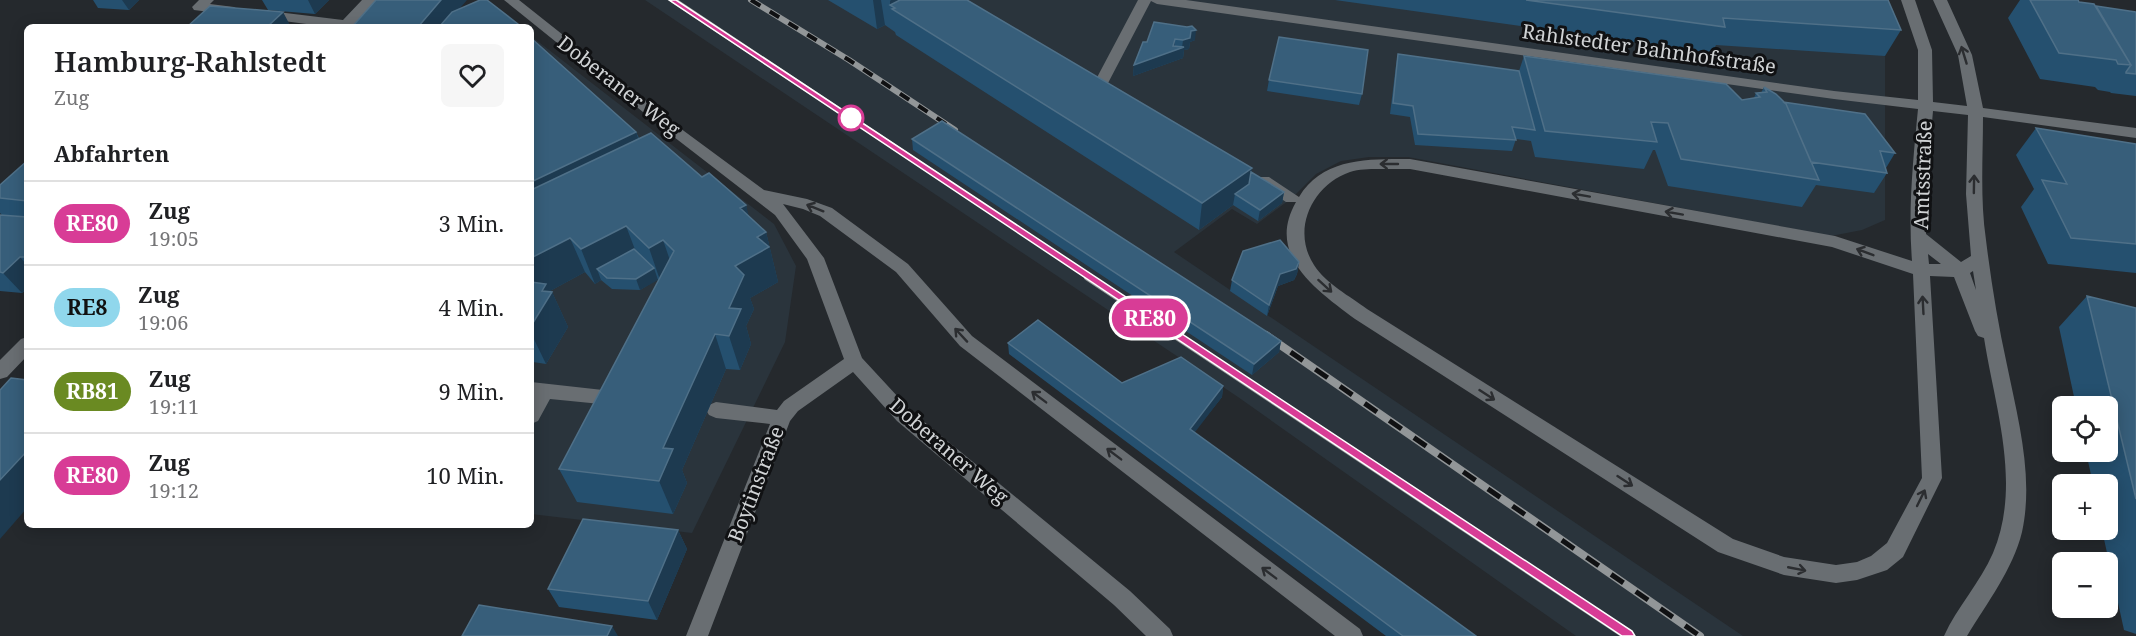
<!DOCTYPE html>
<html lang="de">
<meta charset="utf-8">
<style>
:root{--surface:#fff;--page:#f6f6f6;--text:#202124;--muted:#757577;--line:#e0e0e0}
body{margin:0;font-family:"Noto Serif",serif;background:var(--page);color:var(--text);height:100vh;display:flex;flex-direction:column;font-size:22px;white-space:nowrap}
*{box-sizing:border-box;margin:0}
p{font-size:20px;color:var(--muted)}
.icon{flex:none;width:33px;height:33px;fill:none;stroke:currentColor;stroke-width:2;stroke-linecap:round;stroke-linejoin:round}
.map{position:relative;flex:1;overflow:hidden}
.details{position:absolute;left:24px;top:24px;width:510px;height:504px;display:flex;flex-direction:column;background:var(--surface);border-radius:9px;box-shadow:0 3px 15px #0003}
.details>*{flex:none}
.badge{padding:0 12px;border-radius:20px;font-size:21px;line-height:39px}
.controls{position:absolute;left:2052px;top:396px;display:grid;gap:12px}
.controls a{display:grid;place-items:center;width:66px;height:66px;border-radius:9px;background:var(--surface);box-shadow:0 3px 15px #0003;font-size:30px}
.map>.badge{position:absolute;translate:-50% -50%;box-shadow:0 0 0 3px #fff}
h2{padding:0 30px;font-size:22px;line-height:54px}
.round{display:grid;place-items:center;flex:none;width:63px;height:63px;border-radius:9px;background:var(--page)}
.headline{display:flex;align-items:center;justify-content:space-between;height:102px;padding:0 30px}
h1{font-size:28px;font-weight:600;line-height:45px}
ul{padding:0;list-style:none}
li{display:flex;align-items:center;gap:18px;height:84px;padding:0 30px;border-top:2px solid var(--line)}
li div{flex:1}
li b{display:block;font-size:22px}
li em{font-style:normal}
li .badge{min-width:66px;font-weight:700;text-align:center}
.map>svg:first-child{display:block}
.built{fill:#2a343c}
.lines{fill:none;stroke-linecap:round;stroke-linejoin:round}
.minor{fill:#696e72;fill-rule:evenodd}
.rail-far1-casing{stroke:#929698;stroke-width:6}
.rail-casing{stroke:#929698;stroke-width:8}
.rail-far1{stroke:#101113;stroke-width:4;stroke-dasharray:11;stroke-linecap:butt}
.rail{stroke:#101113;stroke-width:5;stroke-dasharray:15;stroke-linecap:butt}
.wall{fill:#25506f}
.shaded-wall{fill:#1d3a50}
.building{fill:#375e7a;stroke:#4f7088;stroke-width:1.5}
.oneway{stroke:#2b2d30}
.line{fill:#d83c96;stroke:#fff;stroke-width:1.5}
.stop-dot{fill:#fff;stroke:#d83c96;stroke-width:3}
.labels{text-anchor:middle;stroke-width:6;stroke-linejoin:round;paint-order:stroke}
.street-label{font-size:20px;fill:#d0d3d5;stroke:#101113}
</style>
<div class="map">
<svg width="2136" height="636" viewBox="0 0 2136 636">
<rect width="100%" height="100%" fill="#25292d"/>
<path class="built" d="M645,0h1218l22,57v163l-23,10 -31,6 -423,-79h-39l-28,4 -25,13 -24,24 -35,26 -25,-15 -58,43 569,384h-167l-338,-239z
M531,36l243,188 22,42 -11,76 -93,191 -161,-19z"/>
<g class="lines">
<path class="minor" d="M199,0h15l-4,4 24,3 7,4 -7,4 -40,-5 -2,-3z
M362,0h15l-25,27h-23l-68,-9 -7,-4 7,-4 82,10z
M504,0h15l165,131 80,59 43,9 25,9 76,56 64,72 388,293 3,7h-28l-375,-290 -64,-74 -76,-56 -17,-7 -20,-5 41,54 38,100 49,53 219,180 40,38 3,7h-27l-32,-31 -217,-184 -44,-49 -55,39 -8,10 -82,215h-22l84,-212 -54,-6 -7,-3 -3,-5 3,-5 7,-3 61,8 7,-9 60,-42 -37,-100 -32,-44 -101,-78z
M1138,0h48l648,91 84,9v-50l-17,-50h14l17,50 1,52 34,4 -9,-51 -25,-55h14l25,55 11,53 153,20v10l-153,-21c0,41 -3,82 3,123 5,41 12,84 21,125 11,54 27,112 15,167 -9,37 -35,71 -55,104h-23c13,-29 36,-53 49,-83 29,-69 2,-145 -9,-215l-6,-2 -3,-5 -21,-54 -24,-1 12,202 -39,79 -16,13 -30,10 -21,3 -52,-8 -66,-23 -363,-233c-37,-28 -90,-63 -59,-117h-10l-31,-21 2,-4h12l30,20c24,-40 71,-38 111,-38l425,77 77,25c-4,-50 1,-101 6,-152l-84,-10 -677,-95 -6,-3 -44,84 -7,4 -5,-1 -2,-3zM1933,111l35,4 -2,79 5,62 -10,6 -35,-28 2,-66zM1378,169h32l422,78 81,27 9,204 -35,65 -16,13 -14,6 -21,3 -52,-8 -51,-18 -366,-230c-17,-13 -41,-25 -53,-44 -23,-35 -2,-80 36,-93 9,-3 19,-3 28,-3zM1928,254l13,10h-12zM1973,271l3,19 -6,-17z
M27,337v19l-20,21 -7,2v-19l21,-21z
M531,382l90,10 7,2 3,5 -3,5 -7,2 -71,-7 -12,22 -7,3z"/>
<g class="rail-far1-casing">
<path id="rail-far1" d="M673,0l418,278
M751,0l98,60 106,70"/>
</g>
<g class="rail-casing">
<path id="rail" d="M1088,277l539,359
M1266,335l434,301"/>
</g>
<use href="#rail-far1" class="rail-far1"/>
<use href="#rail" class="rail"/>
</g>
<path class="wall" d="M93,0h46l-10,10 -31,-2z
M262,0h67l-14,14 -47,-4z
M828,0h139l317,192 -2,11 -24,18 -25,-16 -34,25 -303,-195 -1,-3 -10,-7 -8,4z
M1335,0h553l13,30 -16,26 -169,-11 -4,8z
M2020,0h58l1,2 17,4 40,6v84l-25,-3 -1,-1 -12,-2 -3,-3 -55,-8 -32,-61z
M1154,22l41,18 -5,2 -1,7 -5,1 -1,8 -50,18 1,-11 13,-23z
M531,38l105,94 3,6 107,67 2,11 18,16 12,50 -28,16 4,11 -8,17 5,18 -11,26 -14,-1 -44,101 5,13 -14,31 -96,-12 -18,-33 100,-189 -1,-1 -18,11 -28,-1 -11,-9 -6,4 -10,-12 -35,19 2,1 16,35 -22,37 -13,-2 -2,4z
M1398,54l121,17 5,-15 218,44 12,-2 2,-5h5l3,-6 19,15 112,51 -9,15 1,5 -13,20 -58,-8 -14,22 -134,-21 -13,-36h-2l-9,19 -109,-12 -4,-16 -15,-2 -4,12 -97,-6 -5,-28 -20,-3 6,-49z
M1269,80l93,14 -3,11 -92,-14z
M2036,128l100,16v129l-88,-9 -27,-57 13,-18 -18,-34z
M912,139l369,202 -2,11 -27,23 -339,-225z
M27,161v128l-5,4 -22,-2v-76h2l-2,-2v-28z
M1299,262l-2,12 -3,6 -16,6 -11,30 -37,-25 2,-11z
M2087,296l49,12v326l-12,-4 -22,-100h6v-46h-15l-7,-32h22v-46h-32l-17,-79z
M1008,343l114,40 101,3 -1,11 -28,35 282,204h-90l-377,-282z
M678,530l9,19 -30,71 -98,-13 -11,-18z"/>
<path class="shaded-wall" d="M122,0h17l-10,10z
M308,0h21l-14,14z
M441,0h26l-23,27h-26z
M873,0h8l4,25 -8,4z
M891,0h47l-43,8 -5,-3v-4z
M283,12l8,15h-24z
M1196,30l-1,10 -5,2 -1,7 -5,1 -1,8 -50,18 1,-11 39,-19 2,-7 -1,12 8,-3 1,-8 8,-9z
M636,132l9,27 -105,51 -9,-21v-7z
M1252,168l-4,27 -13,-1 -2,11 -34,25 3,-27z
M1284,192l-2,11 -24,18 2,-11z
M746,205l9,35 -15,-32z
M626,226l13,34 -42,9 4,11 -6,4 -14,-35z
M766,232l12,50 -28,16 4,11 -8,17 5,18 -11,26 -11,-34v-28l6,-42 22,-29z
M570,238l15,34 -35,19 1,3 1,-2 16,35 -22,37 -15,-31v-75z
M663,240l12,35 -14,8 -12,-35z
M20,257l7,8v24l-5,4 -19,-20z
M1299,262l-2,12 -3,6 -16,6 -11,30 2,-11 11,-31z
M654,268l4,12 -18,10 -4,-11z
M715,334l11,35 -44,101 5,13 -14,31 -14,-33 4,-33z
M1281,341l-2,11 -27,23 2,-11z
M1223,386l-1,11 -33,43 1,-11z
M27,451v57l-27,31v-59z
M678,530l9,19 -30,71 -9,-19z
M612,626l6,10h-11z"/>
<path class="building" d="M376,0h65l-23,27h-66z
M480,0h7l31,24 -3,3h-76l13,-15z
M900,0h67l285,168 -50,35 -310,-194 3,-1 -5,-3z
M1526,0h362l13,30 -178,-12 2,9z
M2030,0h48l1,2 15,2 37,61 -13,-1 -2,-4 -57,-7z
M210,6l73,6 -16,15h-80z
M2096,6l40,6v62l-10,-1v-1l5,-7z
M1154,22l33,5 5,-1 4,4 -5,1 -1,7 -7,2 -8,-1 -2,7 11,1 -50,18 9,-23h4z
M1279,37l89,13 -6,44 -93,-14z
M531,38l105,94 -105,50z
M1398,54l121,17 16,59 -23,-3 4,13 -98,-6 -5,-28 -20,-3z
M1524,56l202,28 16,16 18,-3 -4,-4 11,-1 -3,-5 12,7 10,10 33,76 -138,-21 -13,-36 -17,-1 6,20 -112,-11z
M1783,102l82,12 30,39 -15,-2 7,22 -76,-11 -25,-58z
M942,121l339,220 -27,23 -342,-225z
M2036,128l100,16v100l-65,-6 -29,-58 25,4z
M651,133l51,44 7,-4 37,32 -6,3 26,24 -9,5 12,10 -34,19 9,9 -15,33 12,1 -12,27 -14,-2 -52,114 10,1 -14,32 -100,-12 115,-218 -11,-11 -14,8 -23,-22 -45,23 -11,-11 -39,20v-68z
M27,161v40l-27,-3v-13z
M1251,172l33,20 -24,18 -25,-16 14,-10z
M0,215l27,2v38l-2,2h-5l-17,16 -3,-1z
M1280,240l19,22 -3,7 -16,5 -11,31 -37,-25 11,-29z
M634,249l20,19 -18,11 -29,-1 -10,-9z
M531,282l15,2 -4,7 10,1 -21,34z
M2087,296l49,12v191z
M1038,320l84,63 59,-26 42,29 -33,43 286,207h-73l-395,-293z
M11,378l16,2v71l-27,29v-90z
M583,519l95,11 -30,71 -100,-12z
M479,605l133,21 -5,10h-145z"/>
<defs><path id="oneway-shaft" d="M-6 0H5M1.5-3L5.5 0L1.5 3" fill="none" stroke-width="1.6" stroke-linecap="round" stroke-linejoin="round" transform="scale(1.5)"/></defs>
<g class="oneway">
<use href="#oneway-shaft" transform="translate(1964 55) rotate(-107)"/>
<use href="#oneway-shaft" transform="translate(1389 164) rotate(-180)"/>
<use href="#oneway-shaft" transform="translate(1974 184) rotate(-89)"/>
<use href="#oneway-shaft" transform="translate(1581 195) rotate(-170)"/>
<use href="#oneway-shaft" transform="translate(815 208) rotate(-158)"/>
<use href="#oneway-shaft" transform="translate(1674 213) rotate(-170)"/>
<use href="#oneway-shaft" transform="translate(1865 252) rotate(-159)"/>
<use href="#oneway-shaft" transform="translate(1325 286) rotate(42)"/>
<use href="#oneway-shaft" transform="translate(1923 305) rotate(-93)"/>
<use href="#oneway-shaft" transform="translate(961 335) rotate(-133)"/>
<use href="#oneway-shaft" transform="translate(1487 395) rotate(33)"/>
<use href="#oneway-shaft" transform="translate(1039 397) rotate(-143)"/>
<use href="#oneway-shaft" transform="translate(1114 454) rotate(-143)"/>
<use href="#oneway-shaft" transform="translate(1625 481) rotate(33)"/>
<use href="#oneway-shaft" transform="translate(1921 498) rotate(-64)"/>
<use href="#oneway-shaft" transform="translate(1797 569) rotate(11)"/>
<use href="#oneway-shaft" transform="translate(1269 573) rotate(-143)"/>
</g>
<path class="line" d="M669,0h7l956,631 3,5h-13z"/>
<circle class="stop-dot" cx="851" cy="118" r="12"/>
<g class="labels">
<g class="street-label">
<text transform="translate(1649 49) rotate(8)" y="7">Rahlstedter Bahnhofstraße</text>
<text transform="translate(619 86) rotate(38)" y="7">Doberaner Weg</text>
<text transform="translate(1923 175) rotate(-88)" y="7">Amtsstraße</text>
<text transform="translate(949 451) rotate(41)" y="7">Doberaner Weg</text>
<text transform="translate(756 484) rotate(-69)" y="7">Boytinstraße</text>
</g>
</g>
</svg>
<div class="controls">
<a><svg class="icon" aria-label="locate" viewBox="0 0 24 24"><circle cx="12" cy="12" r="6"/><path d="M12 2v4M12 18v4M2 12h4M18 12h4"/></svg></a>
<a>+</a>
<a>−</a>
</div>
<b class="badge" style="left:1150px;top:318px;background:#d83c96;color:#fff">RE80</b>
<section class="details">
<div class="headline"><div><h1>Hamburg-Rahlstedt</h1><p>Zug</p></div><a class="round"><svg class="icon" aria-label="heart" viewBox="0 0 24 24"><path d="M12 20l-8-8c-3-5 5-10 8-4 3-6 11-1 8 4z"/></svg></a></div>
<h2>Abfahrten</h2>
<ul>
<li><span class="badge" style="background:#d83c96;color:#fff">RE80</span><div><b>Zug</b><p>19:05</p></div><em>3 Min.</em></li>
<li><span class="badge" style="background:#90d7ec;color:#111">RE8</span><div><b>Zug</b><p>19:06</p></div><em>4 Min.</em></li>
<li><span class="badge" style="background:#6a8a22;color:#fff">RB81</span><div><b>Zug</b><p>19:11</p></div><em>9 Min.</em></li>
<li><span class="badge" style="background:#d83c96;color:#fff">RE80</span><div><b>Zug</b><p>19:12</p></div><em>10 Min.</em></li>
</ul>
</section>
</div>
